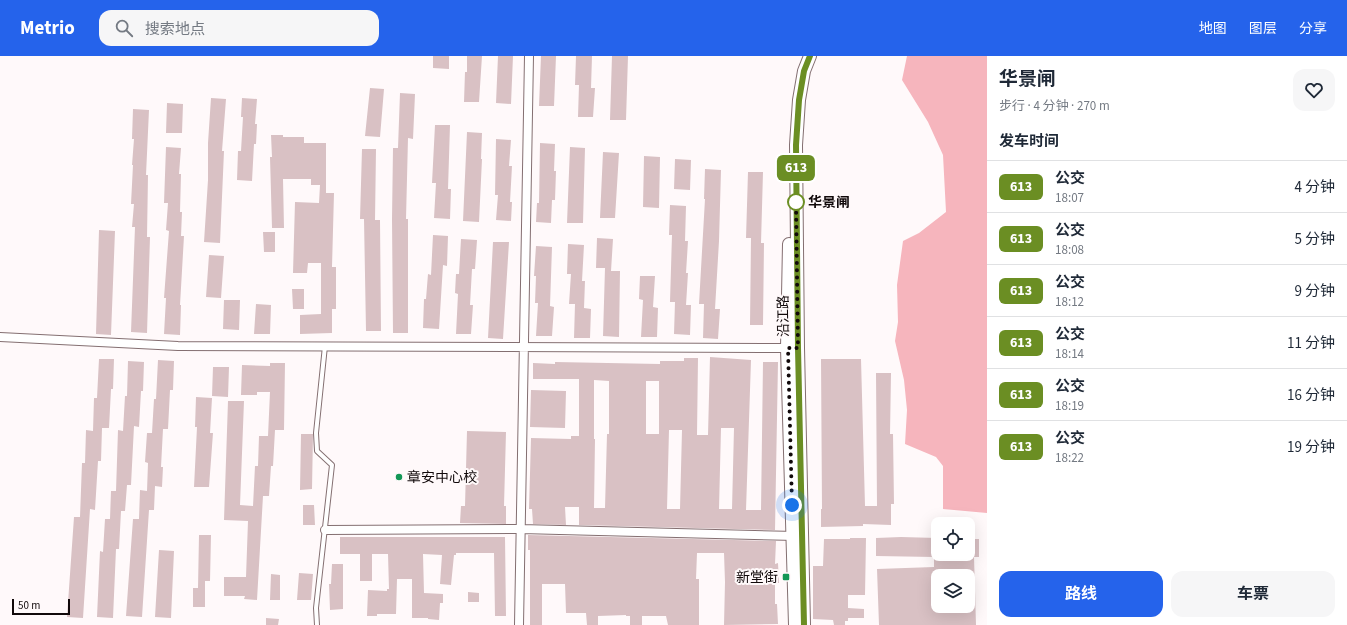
<!DOCTYPE html>
<html lang="zh">
<meta charset="utf-8">
<style>
:root{--surface:#fff;--page:#f6f6f7;--text:#1f2937;--muted:#747a83;--line:#e0e1e3;--accent:#2563eb}
body{margin:0;font-family:"Source Sans 3","Noto Sans SC",sans-serif;background:var(--page);color:var(--text);height:100vh;display:flex;flex-direction:column;font-size:15px;white-space:nowrap}
*{box-sizing:border-box;margin:0}
p{font-size:13px;color:var(--muted)}
.icon{flex:none;width:22px;height:22px;fill:none;stroke:currentColor;stroke-width:2;stroke-linecap:round;stroke-linejoin:round}
.map{position:relative;flex:1;overflow:hidden}
.drawer{display:flex;flex-direction:column;background:var(--surface);width:360px}
.drawer>*{flex:none}
.badge{padding:0 8px;border-radius:6px;font-size:14px;line-height:26px}
.controls{position:absolute;left:931px;top:461px;display:grid;gap:8px}
.controls a{display:grid;place-items:center;width:44px;height:44px;border-radius:8px;background:var(--surface);box-shadow:0 4px 16px #0002;font-size:20px}
.scale{position:absolute;left:12px;bottom:10px;width:58px;box-sizing:border-box;padding-left:4px;border:2px solid #11090a;border-top:0;font-size:11px;line-height:14px;white-space:nowrap;color:#11090a;-webkit-text-stroke:3px #fff9fa;paint-order:stroke}
.you{position:absolute;width:20px;height:20px;margin:-10px;border:3px solid #fff;border-radius:50%;background:#1a73e8;box-shadow:0 0 0 6px #1a73e833}
.map>.badge{position:absolute;translate:-50% -50%;box-shadow:0 0 0 2px #fff}
h2{padding:0 12px;font-size:15px;line-height:36px}
.round{display:grid;place-items:center;flex:none;width:42px;height:42px;border-radius:12px;background:var(--page)}
.overview{display:flex;align-items:center;justify-content:space-between;height:68px;padding:0 12px}
h1{font-size:19px;font-weight:700;line-height:30px}
.cta{display:flex;gap:8px;margin-top:auto;padding:8px 12px}
.cta a{flex:1;height:46px;border-radius:12px;background:var(--accent);color:#fff;font-size:16px;font-weight:700;line-height:46px;text-align:center}
.cta a+a{background:var(--page);color:var(--text)}
ul{padding:0;list-style:none}
li{display:flex;align-items:center;gap:12px;height:52px;padding:0 12px;border-top:1px solid var(--line)}
li div{flex:1}
li b{display:block;font-size:15px}
li em{font-style:normal}
li .badge{min-width:44px;font-weight:700;text-align:center}
header{display:flex;align-items:center;gap:24px;box-sizing:border-box;height:56px;padding:0 20px;background:var(--accent);color:#fff}
header strong{font-size:19px}
nav{display:flex;gap:22px;margin-inline-start:auto;font-size:14px}
.search{width:280px;height:36px;background:var(--page);display:flex;align-items:center;gap:10px;box-sizing:border-box;padding:0 14px;border-radius:12px;color:var(--muted);font-size:15px}
main{display:flex;flex:1;min-height:0}
.map>svg:first-child{display:block}
.forest{fill:#f6b5bd}
.building{fill:#d9c1c4;fill-rule:evenodd}
.lines{fill:none;stroke-linecap:round;stroke-linejoin:round}
.lane-casing{stroke:#846f71;stroke-width:6}
.street-casing{stroke:#846f71;stroke-width:10}
.primary-casing{stroke:#846f71;stroke-width:14}
.lane{stroke:#fff;stroke-width:4}
.street{stroke:#fff;stroke-width:8}
.primary{stroke:#fff;stroke-width:12}
.line-casing{stroke:#fff;stroke-width:9}
.line{stroke:#6b8e23;stroke-width:6}
.walk{stroke:#11090a;stroke-width:4;stroke-dasharray:0 7.2}
.stop-dot{fill:#fff;stroke:#6b8e23;stroke-width:2}
.poi-dot{fill:#139756;stroke:#fff9fa;stroke-width:1.5}
.labels{text-anchor:middle;stroke-width:4;stroke-linejoin:round;paint-order:stroke}
.stop-label{font-size:14px;font-weight:bold;fill:#11090a;stroke:#fff9fa;text-anchor:start}
.street-label{font-size:14px;fill:#11090a;stroke:#fff9fa}
.poi-label{font-size:14px;fill:#11090a;stroke:#fff9fa;text-anchor:start}
</style>
<header>
<strong>Metrio</strong>
<div class="search"><svg class="icon" aria-label="search" viewBox="0 0 24 24"><circle cx="10" cy="10" r="6"/><path d="M15 15l6 6"/></svg>搜索地点</div>
<nav><a>地图</a><a>图层</a><a>分享</a></nav>
</header>
<main>
<div class="map">
<svg width="987" height="569" viewBox="0 0 987 569">
<rect width="100%" height="100%" fill="#fff9fa"/>
<path class="forest" d="M907,0h80v457l-44,-4v-43l-7,-9 -31,-13 2,-34 -3,-30 -9,-39 3,-19 -1,-37 6,-44 16,-8 27,-21 -3,-57 -15,-33 -26,-42z"/>
<path class="building" d="M433,0h16v13l-16,-1z
M467,0h15l-3,46h-15l1,-30h2z
M498,0h15l-2,48 -15,-1z
M541,0h15l-2,50h-15z
M576,0h16l-1,32h4l-2,29h-15l1,-32h-4z
M612,0h16l-2,64h-16z
M370,32l14,1 -4,48 -15,-1z
M400,37l15,1 -2,45 -5,-1 -2,81h2v114h-15l-1,-114 1,-71h5z
M211,42l15,1 -4,52h2l-4,92 -16,-1 4,-62v-37z
M242,42l15,1 -2,25h2l-1,20h-2l-2,37 -15,-1 1,-29h3l2,-34h-2z
M167,47l16,1 -1,29h-16z
M133,53l16,1 -3,65h2l-1,62h3l-3,96 -16,-1 4,-105h-3l2,-23h-3l2,-39h-1l2,-26h-2z
M435,69h15l-2,64h3l-1,30 -16,-1 2,-35h-4z
M467,76l15,1 -1,26h1l-3,63 -16,-1z
M271,79h12v2h21v6h22v50h8l-2,74h4v42h-4v24l-32,1v-19l21,-1v-51h-13l-1,10h-14l2,-71 24,1 1,-18h-9v-6h-28l1,49h-12l-2,-71h2z
M496,83l15,1 -2,26h3l-2,36h2l-1,19 -15,-1 2,-25h-3z
M540,87l15,1 -1,27h2l-1,29h-3l-1,23 -15,-1 1,-19h2z
M166,91l15,1 -2,26h2l-1,38h2l-1,24h3l-4,69h1l-1,30 -16,-1 2,-36h-2l5,-67 -3,-1 2,-27h-4z
M570,91l15,1 -2,75h-16z
M362,93h14l-1,71h5l1,111h-15l-2,-112h-4z
M603,96l16,1 -4,65h-15z
M644,100l16,1 -1,51 -16,-1z
M675,103l16,1 -1,30 -16,-1z
M705,113l16,1 -2,71 -4,68h5l-2,30 -15,-1 1,-34h-5l6,-105h-1z
M748,116h15l-2,71h3l-1,82h-13l1,-87h-5z
M670,149l16,1 -1,35h3l-2,32h2l-2,32h5l-1,30 -16,-1 1,-32h-5l2,-67h-3z
M99,174l16,1 -4,104 -15,-1z
M263,176h12v20h-11z
M433,179l15,1 -1,30 -4,-1 -4,64 -16,-1 1,-29h2l2,-25 3,1z
M597,182l16,1 -2,32h9l-1,66 -16,-1 2,-68h-9z
M461,183l16,1 -2,29h-3l-2,36h3l-2,29h-15l2,-40 -3,-1 1,-19h3z
M493,186h16l-6,97 -15,-1z
M568,188l16,1 -2,36h3l-1,27 7,1 -1,29h-16l1,-34h-6l2,-30h-4z
M536,190l16,1 -2,59 4,1 -2,29h-16l2,-33h-3l1,-27h-2z
M209,199l15,1 -3,42 -15,-1z
M640,220h15l-2,31 5,1 -1,29h-16l2,-37 -4,-1z
M292,233h12v20h-11z
M224,244h16l-1,30 -16,-1z
M256,248l15,1 -1,29h-16z
M710,301l41,3 -5,150h15l2,-148h15l-3,168 -196,-5v-18h-14l1,18 -33,-1 -1,-15h-3l2,-71 40,1v-3h8v-57h-46v-16l22,1v-2l105,2v-3h24v-3h14l-1,77h11zM594,324l15,1v53h-2l-2,74h-11l1,-69h-1zM646,325h13v53h-13zM721,372h13l-2,81h-13zM669,374h13l-2,79h-13z
M99,303h15l-1,30h-2l-2,39h-7l-1,33h-3l-3,49 -5,-1 -7,109 -16,-1 7,-100h6l2,-54h3l1,-33 7,1 1,-33h3z
M821,303h40l4,147h12l-1,-133h15l-1,61h3l1,70h-3v21l-28,-1v2l-42,1v-18h1z
M158,304l16,1 -1,29h-3l-2,39h-5l-2,38h2l-1,20 -7,-1 -1,24h-5l-7,107 -16,-1 7,-97h6l1,-29 7,1 1,-28 -3,-1 2,-29h5l2,-34h2z
M128,305l16,1 -1,29h-2l-2,36 -5,-1 -3,59h-4l-2,26h-4l-2,38h-3l-3,69 -16,-1 3,-66 3,1 2,-33h5l1,-28h5l2,-61 5,1 2,-35h2z
M270,307h15l-1,67h-9l-2,36h-2l-2,30h-6l-6,104 -13,-1 1,-3h-21v-19h22l2,-56 -24,-1 4,-119h16l-4,104 13,1 2,-40h3l1,-30h9l2,-44h-13v3h-16l1,-30 28,1z
M213,311h16l-1,30 -16,-1z
M531,334l35,1 -1,37 -35,-1z
M196,341l16,1 -2,35h3l-4,54h-15l3,-60h-2z
M467,375l39,1 -2,74h2v18l-46,-1 1,-17h4z
M301,378h12l-1,55 -12,1z
M303,449h11l1,20h-12z
M199,479h12l-1,46h-5v26h-12v-19h5z
M528,479l248,6 -1,23 3,-1 1,20h-4v21h2l1,20 -54,1 1,-43 -1,-29h-27l-1,26h3v46h-31l-2,-9h-24v9h-12v-9h-4v-1l-28,1v9h-11l-1,-12h-20l-1,-29h-23v41h-12v-75h-2z
M340,481h165l1,79h-11l-1,-63h-38v2h-2l-3,30 -11,-1 2,-29 -19,-1 1,39 19,1v9h-3l-1,17 -11,-1v-1h-16v-39h-15l-1,35h-19v2h-10l1,-26 19,1v-2h2l-1,-35h-16v27h-12v-27h-20z
M901,481l36,1 -1,16h32v-15h11v18h-5l2,68h-97l-2,-56 57,-2v-10l-58,-1v-18zM938,520h30v30h-30z
M850,482h16l-1,57h-17v13l16,1v9h-16v3h-3v4h-11l-1,-5 -20,-1v-53h10l1,-27h26z
M159,494l15,1 -3,67 -16,-1z
M332,508h11v45l-13,1 -1,-26h2z
M299,517l14,1 -2,26h-14z
M271,518l9,1v25h-10z
M468,536l11,1v9h-11z
M266,562l13,1 -1,6h-12z"/>
<g class="lines">
<g class="lane-casing">
<path id="lane" d="M317,569l-1,-17 16,-143 -15,-14 -1,-18 9,-87"/>
</g>
<g class="street-casing">
<path id="street" d="M0,281l178,9 613,2
M325,474l196,-1 275,7
M519,569l10,-569"/>
</g>
<g class="primary-casing">
<path id="primary" d="M789,188l-2,104 8,277
M804,569l-6,-277 -2,-203 3,-45 5,-29 6,-15"/>
</g>
<use href="#lane" class="lane"/>
<use href="#street" class="street"/>
<use href="#primary" class="primary"/>
</g>
<g class="lines">
<g class="line-casing">
<path id="line" d="M804,569l-6,-277 -2,-203 3,-45 5,-29 6,-15"/>
</g>
<use href="#line" class="line"/>
<path class="walk" d="M792,449l-4,-157h10l-2,-146"/>
</g>
<circle class="stop-dot" cx="796" cy="146" r="8"/>
<g class="poi-dot">
<circle cx="399" cy="421" r="4"/>
<rect x="782" y="517" width="8" height="8" rx="2"/>
</g>
<g class="labels">
<g class="stop-label">
<text x="808" y="151">华景闸</text>
</g>
<g class="street-label">
<text transform="translate(783 260) rotate(-91)" y="5">沿江路</text>
</g>
<g class="poi-label">
<text x="407" y="426">章安中心校</text>
<text x="778" y="526" text-anchor="end">新堂街</text>
</g>
</g>
</svg>
<div class="controls">
<a><svg class="icon" aria-label="locate" viewBox="0 0 24 24"><circle cx="12" cy="12" r="6"/><path d="M12 2v4M12 18v4M2 12h4M18 12h4"/></svg></a>
<a><svg class="icon" aria-label="layers" viewBox="0 0 24 24"><path d="M12 4l9 5-9 5-9-5zM3 14l9 5 9-5"/></svg></a>
</div>
<div class="scale">50 m</div>
<div class="you" style="left:792px;top:449px"></div>
<b class="badge" style="left:796px;top:112px;background:#6b8e23;color:#fff">613</b>
</div>
<section class="drawer">
<div class="overview"><div><h1>华景闸</h1><p>步行 · 4 分钟 · 270 m</p></div><a class="round"><svg class="icon" aria-label="heart" viewBox="0 0 24 24"><path d="M12 20l-8-8c-3-5 5-10 8-4 3-6 11-1 8 4z"/></svg></a></div>
<h2>发车时间</h2>
<ul>
<li><span class="badge" style="background:#6b8e23;color:#fff">613</span><div><b>公交</b><p>18:07</p></div><em>4 分钟</em></li>
<li><span class="badge" style="background:#6b8e23;color:#fff">613</span><div><b>公交</b><p>18:08</p></div><em>5 分钟</em></li>
<li><span class="badge" style="background:#6b8e23;color:#fff">613</span><div><b>公交</b><p>18:12</p></div><em>9 分钟</em></li>
<li><span class="badge" style="background:#6b8e23;color:#fff">613</span><div><b>公交</b><p>18:14</p></div><em>11 分钟</em></li>
<li><span class="badge" style="background:#6b8e23;color:#fff">613</span><div><b>公交</b><p>18:19</p></div><em>16 分钟</em></li>
<li><span class="badge" style="background:#6b8e23;color:#fff">613</span><div><b>公交</b><p>18:22</p></div><em>19 分钟</em></li>
</ul>
<div class="cta"><a>路线</a><a>车票</a></div>
</section>
</main>
